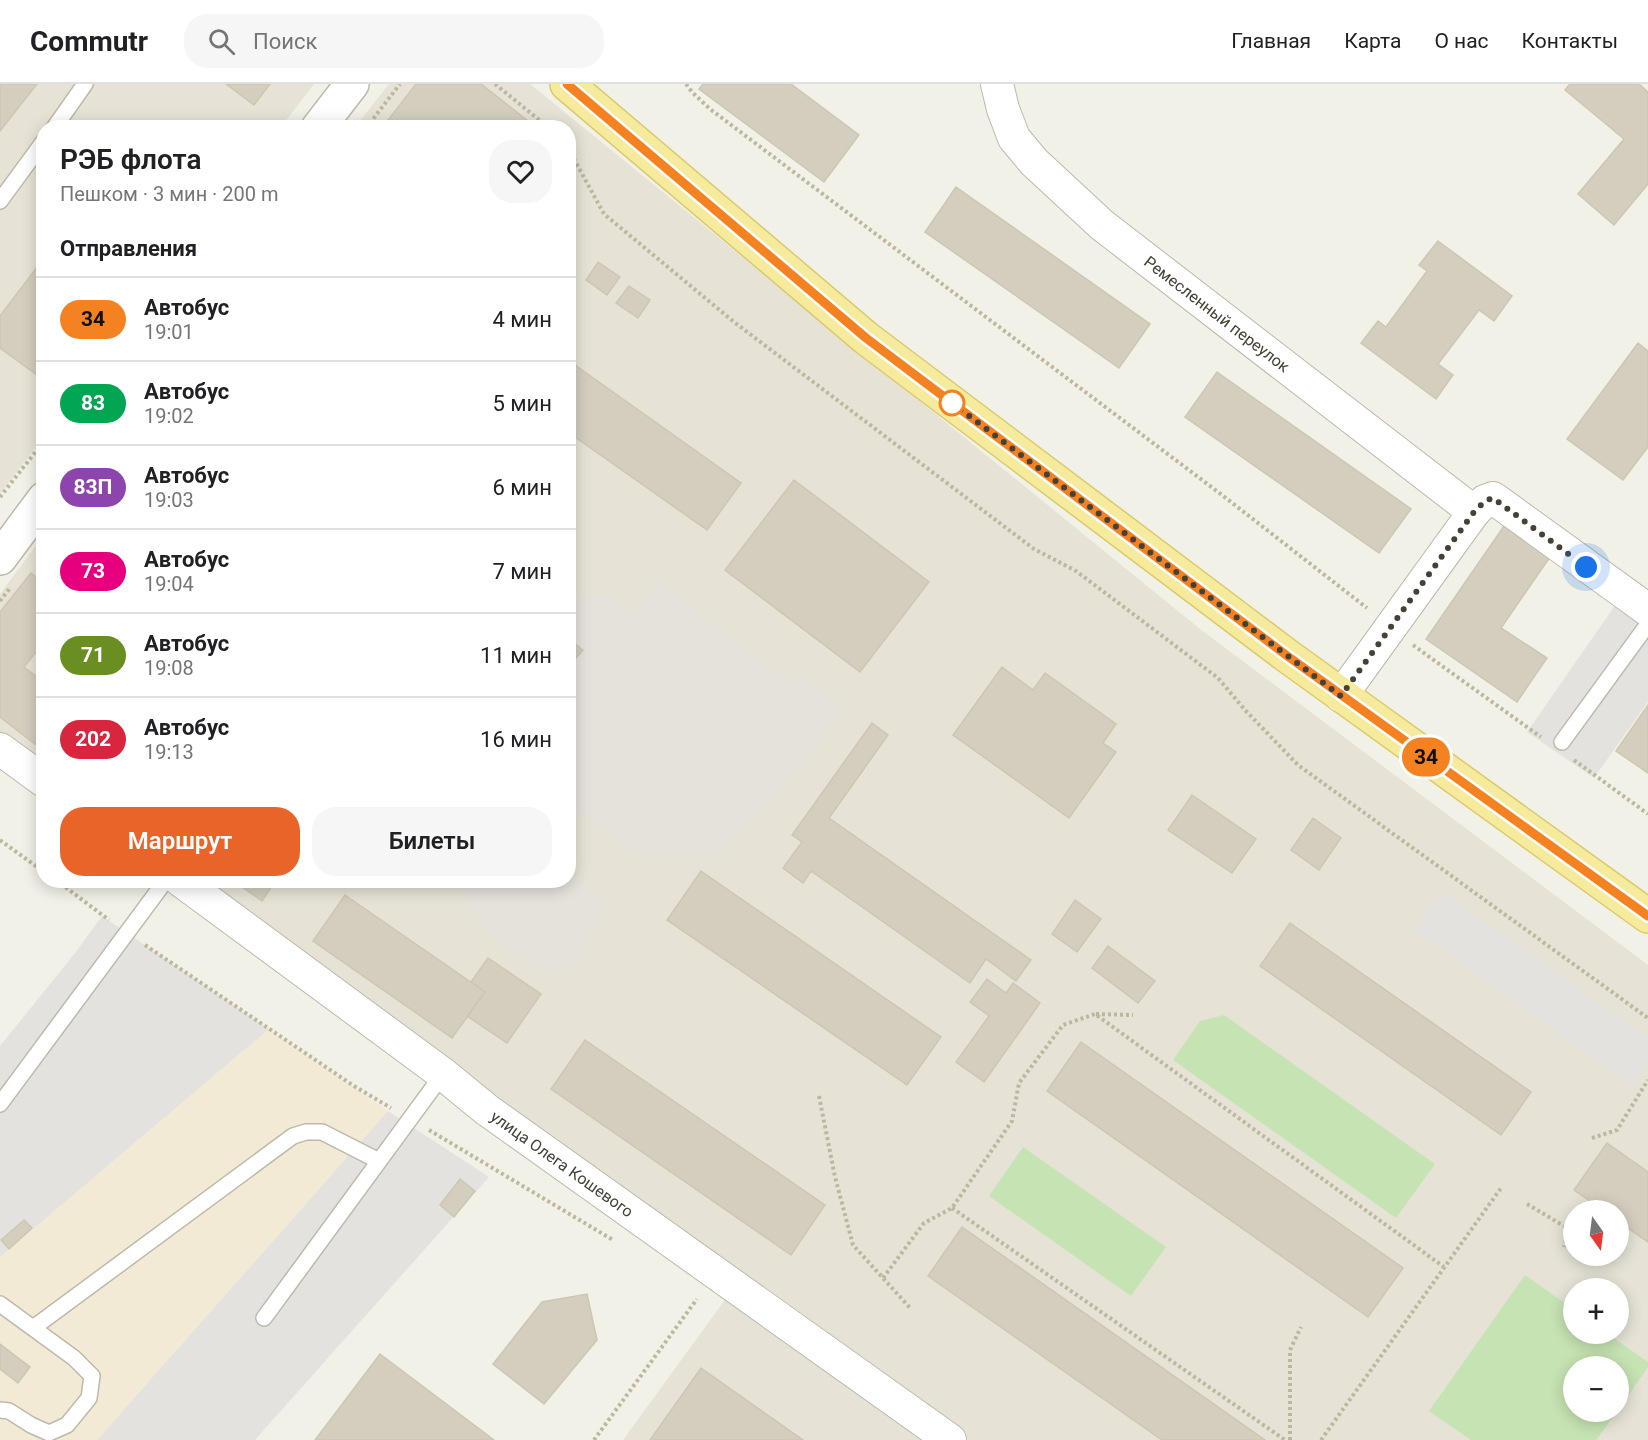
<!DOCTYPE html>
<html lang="ru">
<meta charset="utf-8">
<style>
:root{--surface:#fff;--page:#f6f6f6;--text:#202124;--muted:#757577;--line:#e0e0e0;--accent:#e86429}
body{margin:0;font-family:Roboto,sans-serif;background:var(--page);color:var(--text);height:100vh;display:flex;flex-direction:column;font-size:22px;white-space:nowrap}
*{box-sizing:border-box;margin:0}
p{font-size:20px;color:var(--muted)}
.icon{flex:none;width:33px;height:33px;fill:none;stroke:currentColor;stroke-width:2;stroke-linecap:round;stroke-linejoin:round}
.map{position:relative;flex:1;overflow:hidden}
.details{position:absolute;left:36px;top:36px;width:540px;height:768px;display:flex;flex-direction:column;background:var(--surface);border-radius:24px;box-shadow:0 3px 15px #0003}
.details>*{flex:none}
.badge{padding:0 12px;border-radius:20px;font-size:21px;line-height:39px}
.needle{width:39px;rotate:166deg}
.tools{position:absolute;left:1563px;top:1116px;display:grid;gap:12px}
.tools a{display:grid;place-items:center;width:66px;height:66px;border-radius:50%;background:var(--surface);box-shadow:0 3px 15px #0003;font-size:30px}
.you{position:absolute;width:30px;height:30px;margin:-15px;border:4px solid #fff;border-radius:50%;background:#1a73e8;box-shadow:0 0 0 9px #1a73e833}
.map>.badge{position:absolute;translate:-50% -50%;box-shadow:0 0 0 3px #fff}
h2{padding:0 24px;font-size:22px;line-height:54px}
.round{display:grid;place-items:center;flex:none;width:63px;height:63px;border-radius:24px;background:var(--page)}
.summary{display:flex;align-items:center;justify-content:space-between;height:102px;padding:0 24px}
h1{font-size:28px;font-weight:600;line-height:45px}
.cta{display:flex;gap:12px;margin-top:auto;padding:12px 24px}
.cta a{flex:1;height:69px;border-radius:24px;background:var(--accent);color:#fff;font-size:24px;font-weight:600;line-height:69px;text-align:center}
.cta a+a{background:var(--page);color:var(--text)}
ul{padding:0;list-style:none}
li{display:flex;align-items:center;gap:18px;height:84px;padding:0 24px;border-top:2px solid var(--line)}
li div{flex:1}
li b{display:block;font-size:22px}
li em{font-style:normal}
li .badge{min-width:66px;font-weight:700;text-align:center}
header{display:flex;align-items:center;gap:36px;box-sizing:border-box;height:84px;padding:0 30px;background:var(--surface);border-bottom:2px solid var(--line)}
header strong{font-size:28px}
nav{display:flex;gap:33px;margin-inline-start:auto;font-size:21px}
.search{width:420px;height:54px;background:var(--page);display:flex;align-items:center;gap:15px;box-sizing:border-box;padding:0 21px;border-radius:24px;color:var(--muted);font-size:22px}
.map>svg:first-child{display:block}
.residential{fill:#e6e3d6;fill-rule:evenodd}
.commercial{fill:#f2ead4}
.industrial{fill:#e5e2dc}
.green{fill:#c6e3b3}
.parking{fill:#e4e2df}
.building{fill:#d3cebe;stroke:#cdc7b1;stroke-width:1.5}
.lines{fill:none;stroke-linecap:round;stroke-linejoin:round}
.service-casing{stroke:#bdb9ab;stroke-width:18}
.minor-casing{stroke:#bdb9ab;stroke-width:34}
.tertiary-casing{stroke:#bdb9ab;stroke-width:36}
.primary-casing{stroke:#d9ca6e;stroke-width:36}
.path{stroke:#bdb79d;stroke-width:4;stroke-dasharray:3 3;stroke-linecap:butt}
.service{stroke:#fff;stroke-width:15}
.minor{stroke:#fff;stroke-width:32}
.tertiary{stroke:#fff;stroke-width:33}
.primary{stroke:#f6ea9d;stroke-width:33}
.line-casing{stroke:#fff;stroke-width:14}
.line{stroke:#f58220;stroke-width:9}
.walk{stroke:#454137;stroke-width:6;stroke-dasharray:0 10.8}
.stop-dot{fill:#fff;stroke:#f58220;stroke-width:3}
.labels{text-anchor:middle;stroke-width:6;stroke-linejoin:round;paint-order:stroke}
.street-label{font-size:16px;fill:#454137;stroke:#fff}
</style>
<header>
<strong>Commutr</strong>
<div class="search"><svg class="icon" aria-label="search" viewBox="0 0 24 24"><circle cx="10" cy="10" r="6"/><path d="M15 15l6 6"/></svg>Поиск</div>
<nav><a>Главная</a><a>Карта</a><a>О нас</a><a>Контакты</a></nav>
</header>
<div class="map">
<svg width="1648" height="1356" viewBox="0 0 1648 1356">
<rect width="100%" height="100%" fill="#f2f1e7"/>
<path class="residential" d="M0,0h314l-33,43 -237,1 -1,309 -43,57z
M389,0h141l670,545 448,336v475h-1025l115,-158 -572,-401 402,-1v-752l-213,-1zM1574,1126h44v46h-44zM1574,1204h44v46h-44zM1574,1282h44v46h-44z
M43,452v259l-43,-31v-170z"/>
<path class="commercial" d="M269,945l119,82 -291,329h-97v-183z"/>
<path class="industrial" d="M658,496l134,106 8,-12 42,33 -39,56 -83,91 -81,3 -70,-51 -1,-194 15,-19 25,2 23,19z
M569,791l36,26 -34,69h-24l-43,-22 -36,-44 -4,-23 104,-1z"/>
<path class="green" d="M1224,931l211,149 -39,54 -223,-158 27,-39z
M1023,1063l143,100 -35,49 -142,-100z
M1525,1191l48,34 1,25h34l40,28v5l-29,42 -1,-43h-44v46h43l-21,28h-125l-42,-29z"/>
<path class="parking" d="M1623,510l25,17v91l-54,76 -67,-46z
M1443,808l205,147v24l-16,23 -217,-156z
M102,832l167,113 -269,228v-211l75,-93z
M388,1027l101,66 -234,263h-158z"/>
<path class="building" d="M0,0h37l-37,47z
M226,0h44l-16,21z
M416,0h65l56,44h-155z
M703,0h88l68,51 -35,47 -125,-93z
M1570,0h69l9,8v92l-34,41 -36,-31 46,-55 -59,-49z
M956,103l194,137 -31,44 -194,-136z
M1438,157l74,55 -18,25 -15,-11 -41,54 15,11 -17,24 -75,-56 17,-22 8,6 41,-56 -8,-6z
M44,174v122l-44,-32v-32z
M598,178l22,15 -13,18 -21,-15z
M629,202l21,14 -12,18 -22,-15z
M1638,259l10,8v96l-25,33 -56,-41z
M568,276l173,123 -34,47 -139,-98z
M1217,288l194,137 -32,44 -194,-136z
M794,396l135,102 -69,90 -135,-102z
M1504,442l46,31 -49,71 46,30 -30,44 -91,-63z
M31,489l13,10v59l-20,25 20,15v69l-44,-34v-105z
M568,554l15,12 -15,17z
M1002,583l31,23 12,-17 71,51 -13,19 13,9 -47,66 -116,-83z
M1648,621v68l-32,-22z
M872,639l16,12 -59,83 202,142 -15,21 -30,-22 -16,24 -159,-112 -8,12 -20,-15 19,-26 -10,-7z
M1192,711l64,44 -24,34 -64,-43z
M1313,734l28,20 -22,32 -28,-20z
M701,787l240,166 -34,48 -240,-165z
M232,796h44l-14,21z
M345,811l140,97 -33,46 -139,-97z
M1075,816l26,19 -24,33 -25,-18z
M1290,839l241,169 -30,43 -241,-169z
M1108,862l47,35 -17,22 -46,-35z
M488,874l53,36 -34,49 -40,-27 18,-24 -14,-10z
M987,895l19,14 7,-10 27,20 -56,79 -28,-20 33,-46 -19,-14z
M585,956l240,165 -34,50 -240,-166z
M1081,958l322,226 -35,49 -321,-226z
M1607,1059l41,29v70l-30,-21v-11h-15l-29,-20z
M460,1095l15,12 -21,26 -14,-12z
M24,1136l8,8 -23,21 -8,-9z
M962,1143l303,213h-103l-234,-164z
M587,1210l10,46 -53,64 -51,-40 49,-62z
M0,1260l30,23 -12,16 -18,-14z
M380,1270l114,86h-179z
M701,1284l102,72h-153z"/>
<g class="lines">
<g class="service-casing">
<path id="service" d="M54,44l31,-44
M0,117l44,-60
M1562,658l86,-118
M0,1020l166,-224
M0,1220l74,54 18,18 -3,22 -22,27 -18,8 -18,-8 -22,-14 -9,-1
M264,1234l179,-244
M33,1244l260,-192 13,-4h16l57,29"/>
</g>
<g class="minor-casing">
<g id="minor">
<path id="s1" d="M997,0l6,25 11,29 20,24 68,63 372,287"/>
<path d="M1341,612l133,-184 11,-11 8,-3 155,112"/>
<path d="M0,665l44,32"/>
<path id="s2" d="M180,796l263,194 44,36 463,330"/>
</g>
</g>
<g class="tertiary-casing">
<path id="tertiary" d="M318,44l34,-44
M0,474l44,-59"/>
</g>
<g class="primary-casing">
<path id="primary" d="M567,0l299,254 420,317 362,261"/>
</g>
<path class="path" d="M495,0l54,44
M686,0l6,8 18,17 512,386 145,113
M366,44l34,-44
M568,64l36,66 130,108 300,227 42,22 142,107 27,32 53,55 350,253
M0,413l44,-56
M0,517l10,-13
M1413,561l128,92
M1574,676l74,54
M0,756l44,32
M56,796l53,40
M145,861l209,141 37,22
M1096,930l37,1
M819,1012l16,81 18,68 58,64
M429,1046l184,110
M1592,1054l25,-8 31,-50
M1527,1120l42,25 -5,18
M952,1124l333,232
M883,1194l41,-55 28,-15 60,-87 7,-38 44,-58 32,-11 349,253
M594,1356l103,-141
M1290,1356v-90l11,-23
M1321,1356l180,-252"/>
<use href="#service" class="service"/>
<use href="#minor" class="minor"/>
<use href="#tertiary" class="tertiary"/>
<use href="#primary" class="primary"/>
</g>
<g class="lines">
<g class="line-casing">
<path id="line" d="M567,0l299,254 420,317 362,261"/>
</g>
<use href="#line" class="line"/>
<path class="walk" d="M952,319l389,293 133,-184 11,-11 8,-3 93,69"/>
</g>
<circle class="stop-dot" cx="952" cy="319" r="12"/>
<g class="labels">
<g class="street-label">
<text dy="6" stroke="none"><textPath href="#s1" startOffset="326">Ремесленный переулок</textPath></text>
<text dy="6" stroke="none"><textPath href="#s2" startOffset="476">улица Олега Кошевого</textPath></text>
</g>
</g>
</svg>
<div class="tools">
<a><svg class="needle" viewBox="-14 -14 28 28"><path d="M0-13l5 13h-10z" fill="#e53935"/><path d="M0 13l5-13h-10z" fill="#757577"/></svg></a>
<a>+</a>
<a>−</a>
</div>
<div class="you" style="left:1586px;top:483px"></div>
<b class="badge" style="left:1426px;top:673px;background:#f58220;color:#111">34</b>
<section class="details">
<div class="summary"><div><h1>РЭБ флота</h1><p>Пешком · 3 мин · 200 m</p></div><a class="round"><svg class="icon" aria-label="heart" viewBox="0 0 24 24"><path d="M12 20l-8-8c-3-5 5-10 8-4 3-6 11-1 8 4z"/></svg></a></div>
<h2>Отправления</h2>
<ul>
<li><span class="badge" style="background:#f58220;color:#111">34</span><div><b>Автобус</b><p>19:01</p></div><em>4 мин</em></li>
<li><span class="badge" style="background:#00a651;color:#fff">83</span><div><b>Автобус</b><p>19:02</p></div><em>5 мин</em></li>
<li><span class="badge" style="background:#8e44ad;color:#fff">83П</span><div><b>Автобус</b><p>19:03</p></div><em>6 мин</em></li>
<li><span class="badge" style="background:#e6007e;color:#fff">73</span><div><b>Автобус</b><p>19:04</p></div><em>7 мин</em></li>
<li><span class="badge" style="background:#6b8e23;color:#fff">71</span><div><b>Автобус</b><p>19:08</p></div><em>11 мин</em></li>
<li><span class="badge" style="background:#d7263d;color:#fff">202</span><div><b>Автобус</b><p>19:13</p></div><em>16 мин</em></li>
</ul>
<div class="cta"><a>Маршрут</a><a>Билеты</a></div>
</section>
</div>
